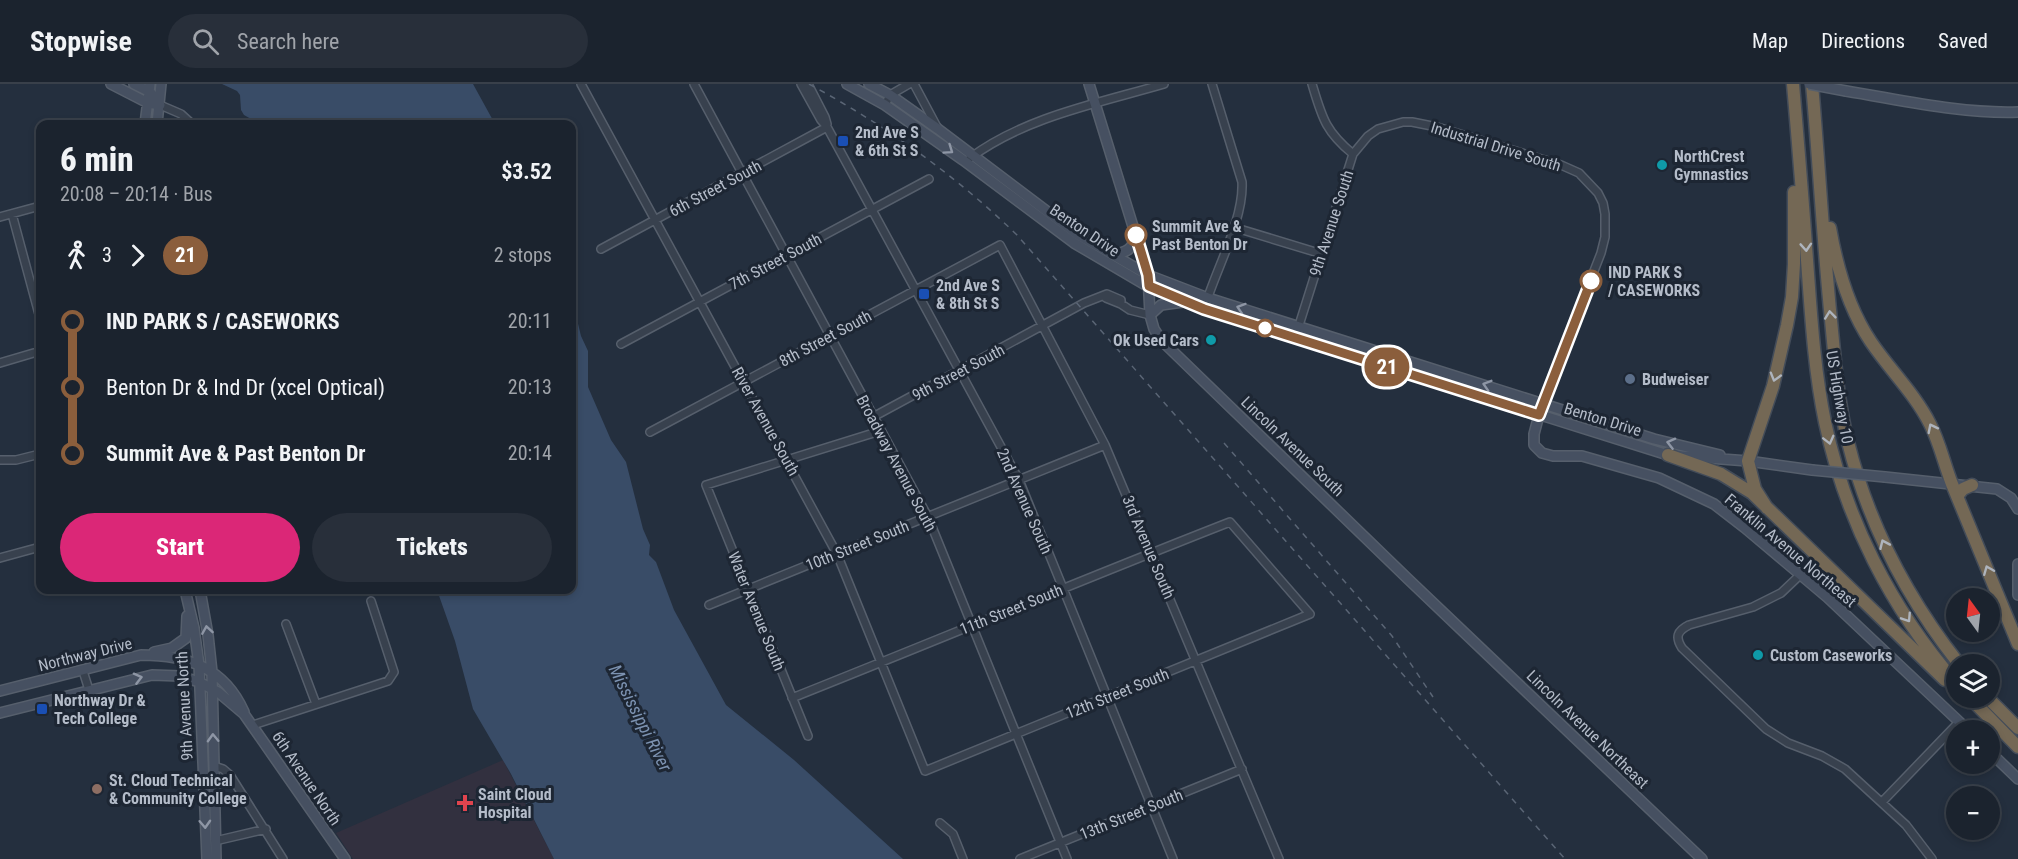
<!DOCTYPE html>
<meta charset="utf-8">
<style>
:root{--surface:#1b232e;--page:#282f3a;--text:#f1f3f6;--muted:#a0a4aa;--line:#39404a;--accent:#db2777}
body{margin:0;font-family:"Roboto Condensed",sans-serif;background:var(--page);color:var(--text);height:100vh;display:flex;flex-direction:column;font-size:22px;white-space:nowrap}
*{box-sizing:border-box;margin:0}
p{font-size:20px;color:var(--muted)}
.icon{flex:none;width:33px;height:33px;fill:none;stroke:currentColor;stroke-width:2;stroke-linecap:round;stroke-linejoin:round}
.map{position:relative;flex:1;overflow:hidden}
.sheet{position:absolute;left:36px;top:36px;width:540px;height:474px;display:flex;flex-direction:column;background:var(--surface);border-radius:12px;box-shadow:0 3px 9px #0003,0 0 0 2px var(--line)}
.sheet>*{flex:none}
.badge{padding:0 12px;border-radius:20px;font-size:21px;line-height:39px}
.needle{width:39px;rotate:345deg}
.fabs{position:absolute;left:1946px;top:504px;display:grid;gap:12px}
.fabs a{display:grid;place-items:center;width:54px;height:54px;border-radius:50%;background:var(--surface);box-shadow:0 3px 9px #0003,0 0 0 2px var(--line);font-size:30px}
.map>.badge{position:absolute;translate:-50% -50%;box-shadow:0 0 0 3px #fff}
.legs{display:flex;align-items:center;gap:9px;height:66px;padding:0 24px;font-size:20px}
.legs p{margin-inline-start:auto}
.headline{display:flex;align-items:center;justify-content:space-between;height:102px;padding:0 24px}
h1{font-size:33px;font-weight:800;line-height:45px}
.action{display:flex;gap:12px;margin-top:auto;padding:12px 24px}
.action a{flex:1;height:69px;border-radius:36px;background:var(--accent);color:#fff;font-size:24px;font-weight:800;line-height:69px;text-align:center}
.action a+a{background:var(--page);color:var(--text)}
ul{padding:0 24px;list-style:none}
li{display:flex;align-items:center;gap:21px;height:66px;font-size:22px}
li i{display:grid;place-items:center;width:9px;height:100%;margin:0 8px;background:currentColor}
li i::after{content:'';width:15px;height:15px;margin:-8px;border:4px solid;border-radius:50%;background:var(--surface)}
li p{margin-inline-start:auto}
li:first-child i{background:linear-gradient(#0000 50%,currentColor 0)}
li:last-child i{background:linear-gradient(currentColor 50%,#0000 0)}
header{display:flex;align-items:center;gap:36px;box-sizing:border-box;height:84px;padding:0 30px;background:var(--surface);border-bottom:2px solid var(--line)}
header strong{font-size:28px}
nav{display:flex;gap:33px;margin-inline-start:auto;font-size:21px}
.search{width:420px;height:54px;background:var(--page);display:flex;align-items:center;gap:15px;box-sizing:border-box;padding:0 21px;border-radius:33px;color:var(--muted);font-size:22px}
.map>svg:first-child{display:block}
.medical{fill:#32303f}
.water{fill:#394c67}
.lines{fill:none;stroke-linecap:round;stroke-linejoin:round}
.street-casing{stroke:#565f6c;stroke-width:10}
.secondary-casing{stroke:#565f6c;stroke-width:12}
.highway-casing{stroke:#434c59;stroke-width:15}
.street{stroke:#38414e;stroke-width:7}
.secondary{stroke:#465061;stroke-width:9}
.highway{stroke:#746855;stroke-width:12}
.rail{stroke:#5a6575;stroke-width:1.5;stroke-dasharray:6 6;stroke-linecap:butt}
.secondary-bridge-casing{stroke:#565f6c;stroke-width:12;stroke-linecap:butt}
.secondary-bridge{stroke:#465061;stroke-width:9}
.oneway{stroke:#8e96a5}
.oneway2{stroke:#aeb4bd}
.line-1-casing{stroke:#fff;stroke-width:14}
.line-1{stroke:#8b5e3c;stroke-width:9}
.transit-dot{fill:#1a4fb4;stroke:#1d2633;stroke-width:2}
.culture-dot{fill:#0f9aa8;stroke:#1d2633;stroke-width:2}
.stop-1-dot{fill:#fff;stroke:#8b5e3c;stroke-width:3}
.service-dot{fill:#5c6f8a;stroke:#1d2633;stroke-width:2}
.education-dot{fill:#8d6e63;stroke:#1d2633;stroke-width:2}
.health-dot{fill:#e0444e;stroke:#1d2633;stroke-width:2}
.labels{text-anchor:middle;stroke-width:6;stroke-linejoin:round;paint-order:stroke}
.poi-label{font-size:16px;font-weight:bold;fill:#b4bcc9;stroke:#1d2633;text-anchor:start}
.street-label{font-size:16px;fill:#b4bcc9;stroke:#1d2633}
.stop-label{font-size:16px;font-weight:bold;fill:#b4bcc9;stroke:#1d2633;text-anchor:start}
.water-label{font-size:18px;font-style:italic;fill:#7c92b1;stroke:#1d2633}
</style>
<header>
<strong>Stopwise</strong>
<div class="search"><svg class="icon" aria-label="search" viewBox="0 0 24 24"><circle cx="10" cy="10" r="6"/><path d="M15 15l6 6"/></svg>Search here</div>
<nav><a>Map</a><a>Directions</a><a>Saved</a></nav>
</header>
<div class="map">
<svg width="2018" height="775" viewBox="0 0 2018 775">
<rect width="100%" height="100%" fill="#242f3e"/>
<path class="medical" d="M503,676l51,99h-201l-17,-26z"/>
<path class="water" d="M222,0h251l22,40h-235l-16,-9 -3,-5 -1,-15 -3,-4z
M572,215l9,37 7,15v36l23,53 15,22 17,67 7,16 -1,10 7,7 18,48 52,95 68,55 109,99h-349l-43,-85 -38,-65 -18,-68 -18,-51h135z"/>
<g class="lines">
<g class="street-casing">
<path id="street" d="M581,0l256,470 88,217 385,-157 -80,-92c-146,57 -292,118 -438,176
M694,0l234,433 139,342
M801,0l20,36 6,7 192,353 154,379
M808,0l17,33 2,7
M914,0l23,43
M1312,0c10,33 13,47 41,70
M160,21l21,9 11,10
M885,21l5,-10 19,-11
M970,74c55,-41 129,-55 194,-74
M12,130l28,104
M0,133l40,-11
M1233,143l89,27
M601,165l226,-122
M1106,214l15,6 9,6 20,5
M1204,225c11,-38 40,-89 38,-127l-30,-98
M1295,254l58,-184 15,-18 10,-7 25,-7h9l25,5 124,38 18,8 19,20 5,10 2,11v23l-4,16 -58,149
M621,260l308,-165
M0,279l37,-11 3,-3
M873,333l211,-114 23,-9 14,6v4
M650,348l350,-187 105,200 174,414
M0,376h16l24,-6
M0,474l40,-11
M1801,490l-20,19 -28,14 -64,18c-12,6 -14,12 -7,23l84,81 22,14 34,13 23,13 61,56 26,34
M709,521l396,-160
M286,540l30,80
M83,587l6,19
M253,641l135,-44 6,-9 -23,-71
M808,652l-102,-251 174,-54
M214,682l9,3 7,6 53,84
M1882,718l77,-80
M940,739l13,11 10,25
M215,757l51,-12
M1020,775l222,-90"/>
</g>
<g class="secondary-casing">
<path id="secondary" d="M111,0l37,19 12,2
M134,0l16,8 3,4
M847,0l38,21 78,55 111,83 75,44 55,22 464,146 80,6 64,9
M869,0l21,11 48,34 139,105 71,41 60,23 446,141 66,16
M1089,0l59,191 2,40 4,14 7,11 247,239 294,280
M1846,7c56,9 115,23 172,21
M145,40l5,-40
M157,40l4,-40
M1113,170c13,-1 21,-5 22,-19
M1150,231l11,-10 22,-3
M1540,327l-6,23v11l8,8 11,3h29l77,22 55,26 31,24 82,69 141,133
M1885,393l112,12 14,9 7,11
M2018,480v31
M185,506l9,38 5,37 8,194
M200,506l8,45 4,37 4,187
M154,568l18,-4 14,-10 1,-22
M0,607l141,-36c46,0 83,12 103,57
M0,629l152,-38 28,1 19,6 19,10 26,22 101,145
M1989,667l29,28"/>
</g>
<g class="highway-casing">
<path id="highway" d="M1793,0c5,59 10,117 14,176 4,54 7,109 18,162 20,96 66,187 131,261
M1812,0c7,79 11,158 19,236 4,41 7,82 17,122 20,81 60,157 111,222
M1830,144c7,40 18,80 41,114 19,28 44,52 59,82 10,19 14,40 22,60 22,53 44,106 66,160
M1668,371l53,19 31,19 193,187
M1958,411l5,-6 9,-4
M1767,424l-12,-19 -7,-28 25,-75 14,-61 5,-28 2,-33v-72
M1970,614l48,49
M1988,614l30,30"/>
</g>
<use href="#street" class="street"/>
<use href="#secondary" class="secondary"/>
<use href="#highway" class="highway"/>
<path class="rail" d="M809,0c77,42 145,90 208,151l548,624
M1224,359l168,193 41,61"/>
<g class="secondary-bridge-casing">
<path id="secondary-bridge" d="M1809,0l37,7
M1812,386l73,7"/>
</g>
<use href="#secondary-bridge" class="secondary-bridge"/>
</g>
<defs><path id="oneway-chevron" d="M-2-3.5L2.5 0L-2 3.5" fill="none" stroke-width="1.6" stroke-linecap="round" stroke-linejoin="round" transform="scale(1.5)"/></defs>
<g class="oneway">
<use href="#oneway-chevron" transform="translate(949 66) rotate(35)"/>
<use href="#oneway-chevron" transform="translate(1241 224) rotate(-162)"/>
<use href="#oneway-chevron" transform="translate(1487 301) rotate(-163)"/>
<use href="#oneway-chevron" transform="translate(1671 359) rotate(-166)"/>
<use href="#oneway-chevron" transform="translate(207 546) rotate(-99)"/>
<use href="#oneway-chevron" transform="translate(138 594) rotate(-14)"/>
<use href="#oneway-chevron" transform="translate(213 654) rotate(-92)"/>
<use href="#oneway-chevron" transform="translate(205 740) rotate(87)"/>
</g>
<g class="oneway2">
<use href="#oneway-chevron" transform="translate(1806 163) rotate(86)"/>
<use href="#oneway-chevron" transform="translate(1830 231) rotate(-96)"/>
<use href="#oneway-chevron" transform="translate(1775 293) rotate(106)"/>
<use href="#oneway-chevron" transform="translate(1932 344) rotate(-117)"/>
<use href="#oneway-chevron" transform="translate(1829 356) rotate(76)"/>
<use href="#oneway-chevron" transform="translate(1884 460) rotate(-114)"/>
<use href="#oneway-chevron" transform="translate(1988 486) rotate(-112)"/>
<use href="#oneway-chevron" transform="translate(1907 534) rotate(57)"/>
</g>
<g class="lines">
<g class="line-1-casing">
<path id="line-1" d="M1136,151l12,40 1,11 55,23 335,106 52,-134"/>
</g>
<use href="#line-1" class="line-1"/>
</g>
<g class="transit-dot">
<rect x="837" y="51" width="12" height="12" rx="3"/>
<rect x="918" y="204" width="12" height="12" rx="3"/>
<rect x="36" y="619" width="12" height="12" rx="3"/>
</g>
<g class="culture-dot">
<circle cx="1662" cy="81" r="6"/>
<circle cx="1211" cy="256" r="6"/>
<circle cx="1758" cy="571" r="6"/>
</g>
<g class="stop-1-dot">
<circle cx="1136" cy="151" r="10"/>
<circle cx="1591" cy="197" r="10"/>
<circle cx="1265" cy="244" r="8"/>
</g>
<circle class="service-dot" cx="1630" cy="295" r="6"/>
<circle class="education-dot" cx="97" cy="705" r="6"/>
<path class="health-dot" d="M462 710h6v6h6v6h-6v6h-6v-6h-6v-6h6z"/>
<g class="labels">
<g class="poi-label">
<text x="855" y="54">2nd Ave S<tspan x="855" dy="18">&amp; 6th St S</tspan></text>
<text x="1674" y="78">NorthCrest<tspan x="1674" dy="18">Gymnastics</tspan></text>
<text x="936" y="207">2nd Ave S<tspan x="936" dy="18">&amp; 8th St S</tspan></text>
<text x="1199" y="262" text-anchor="end">Ok Used Cars</text>
<text x="1642" y="301">Budweiser</text>
<text x="1770" y="577">Custom Caseworks</text>
<text x="54" y="622">Northway Dr &amp;<tspan x="54" dy="18">Tech College</tspan></text>
<text x="109" y="702">St. Cloud Technical<tspan x="109" dy="18">&amp; Community College</tspan></text>
<text x="478" y="716">Saint Cloud<tspan x="478" dy="18">Hospital</tspan></text>
</g>
<g class="street-label">
<text transform="translate(1496 62) rotate(17)" y="6">Industrial Drive South</text>
<text transform="translate(715 104) rotate(-28)" y="6">6th Street South</text>
<text transform="translate(1331 139) rotate(-72)" y="6">9th Avenue South</text>
<text transform="translate(1085 146) rotate(34)" y="6">Benton Drive</text>
<text transform="translate(775 177) rotate(-28)" y="6">7th Street South</text>
<text transform="translate(825 254) rotate(-28)" y="6">8th Street South</text>
<text transform="translate(958 288) rotate(-28)" y="6">9th Street South</text>
<text transform="translate(1840 313) rotate(80)" y="6">US Highway 10</text>
<text transform="translate(1603 335) rotate(17)" y="6">Benton Drive</text>
<text transform="translate(766 337) rotate(61)" y="6">River Avenue South</text>
<text transform="translate(1293 362) rotate(44)" y="6">Lincoln Avenue South</text>
<text transform="translate(897 379) rotate(62)" y="6">Broadway Avenue South</text>
<text transform="translate(1025 417) rotate(66)" y="6">2nd Avenue South</text>
<text transform="translate(857 461) rotate(-22)" y="6">10th Street South</text>
<text transform="translate(1149 463) rotate(67)" y="6">3rd Avenue South</text>
<text transform="translate(1791 466) rotate(40)" y="6">Franklin Avenue Northeast</text>
<text transform="translate(1011 525) rotate(-22)" y="6">11th Street South</text>
<text transform="translate(757 527) rotate(68)" y="6">Water Avenue South</text>
<text transform="translate(85 570) rotate(-14)" y="6">Northway Drive</text>
<text transform="translate(1117 609) rotate(-22)" y="6">12th Street South</text>
<text transform="translate(184 622) rotate(-93)" y="6">9th Avenue North</text>
<text transform="translate(1588 645) rotate(44)" y="6">Lincoln Avenue Northeast</text>
<text transform="translate(307 694) rotate(56)" y="6">6th Avenue North</text>
<text transform="translate(1131 730) rotate(-22)" y="6">13th Street South</text>
</g>
<g class="stop-label">
<text x="1152" y="148">Summit Ave &amp;<tspan x="1152" dy="18">Past Benton Dr</tspan></text>
<text x="1608" y="194">IND PARK S<tspan x="1608" dy="18">/ CASEWORKS</tspan></text>
</g>
<g class="water-label">
<text transform="translate(640 634) rotate(63)" y="6">Mississippi River</text>
</g>
</g>
</svg>
<div class="fabs">
<a><svg class="needle" viewBox="-14 -14 28 28"><path d="M0-13l5 13h-10z" fill="#e53935"/><path d="M0 13l5-13h-10z" fill="#a0a4aa"/></svg></a>
<a><svg class="icon" aria-label="layers" viewBox="0 0 24 24"><path d="M12 4l9 5-9 5-9-5zM3 14l9 5 9-5"/></svg></a>
<a>+</a>
<a>−</a>
</div>
<b class="badge" style="left:1387px;top:283px;background:#8b5e3c;color:#fff">21</b>
<section class="sheet">
<div class="headline"><div><h1>6 min</h1><p>20:08 – 20:14 · Bus</p></div><b>$3.52</b></div>
<div class="legs"><svg class="icon" aria-label="walk" viewBox="0 0 24 24"><circle cx="13" cy="4" r="2"/><path d="M13 8l-2 6 4 7M11 14l-3 7M7 12l3-4h3l4 4"/></svg>3<svg class="icon" aria-label="forward" viewBox="0 0 24 24"><path d="M9 5l7 7-7 7"/></svg><b class="badge" style="background:#8b5e3c;color:#fff">21</b><p>2 stops</p></div>
<ul>
<li><i style="color:#8b5e3c"></i><b>IND PARK S / CASEWORKS</b><p>20:11</p></li>
<li><i style="color:#8b5e3c"></i><span>Benton Dr &amp; Ind Dr (xcel Optical)</span><p>20:13</p></li>
<li><i style="color:#8b5e3c"></i><b>Summit Ave &amp; Past Benton Dr</b><p>20:14</p></li>
</ul>
<div class="action"><a>Start</a><a>Tickets</a></div>
</section>
</div>
